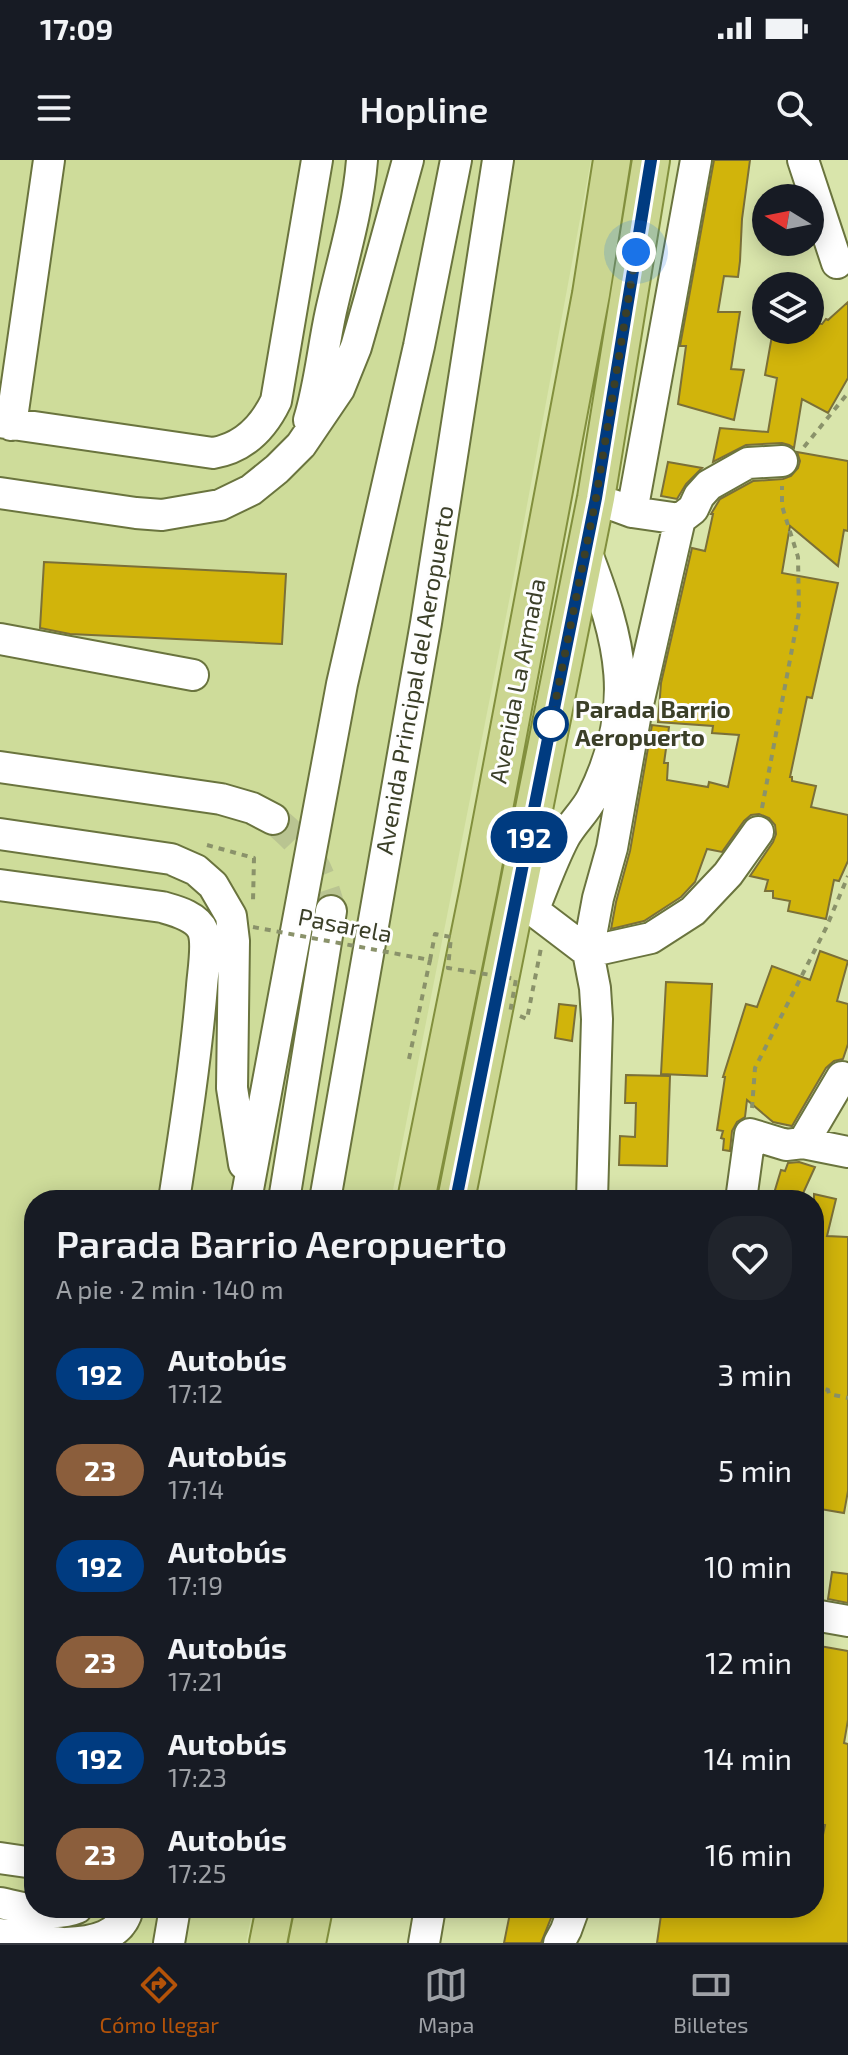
<!DOCTYPE html>
<html lang="es">
<meta charset="utf-8">
<style>
:root{--surface:#171b24;--page:#20242c;--text:#f1f3f6;--muted:#9ea1a6;--line:#363941;--accent:#b45309}
body{margin:0;font-family:"Exo 2",sans-serif;background:var(--page);color:var(--text);height:100vh;display:flex;flex-direction:column;font-size:30px;white-space:nowrap}
*{box-sizing:border-box;margin:0}
p{font-size:26px;color:var(--muted)}
.icon{flex:none;width:44px;height:44px;fill:none;stroke:currentColor;stroke-width:2;stroke-linecap:round;stroke-linejoin:round}
.map{position:relative;flex:1;overflow:hidden}
.side{position:absolute;left:24px;top:1030px;width:800px;height:728px;display:flex;flex-direction:column;background:var(--surface);border-radius:32px;box-shadow:0 4px 20px #0003}
.side>*{flex:none}
.badge{padding:0 16px;border-radius:26px;font-size:28px;line-height:52px}
.needle{width:52px;rotate:280deg}
.controls{position:absolute;left:752px;top:24px;display:grid;gap:16px}
.controls a{display:grid;place-items:center;width:72px;height:72px;border-radius:50%;background:var(--surface);box-shadow:0 4px 20px #0003;font-size:40px}
.you{position:absolute;width:40px;height:40px;margin:-20px;border:6px solid #fff;border-radius:50%;background:#1a73e8;box-shadow:0 0 0 12px #1a73e833}
.map>.badge{position:absolute;translate:-50% -50%;box-shadow:0 0 0 4px #fff}
.round{display:grid;place-items:center;flex:none;width:84px;height:84px;border-radius:32px;background:var(--page)}
.summary{display:flex;align-items:center;justify-content:space-between;height:136px;padding:0 32px}
h1{font-size:38px;font-weight:600;line-height:60px}
ul{padding:0;list-style:none}
li{display:flex;align-items:center;gap:24px;height:96px;padding:0 32px}
li div{flex:1}
li b{display:block;font-size:30px}
li em{font-style:normal}
li .badge{min-width:88px;font-weight:700;text-align:center}
.status{display:flex;justify-content:space-between;align-items:center;height:56px;padding:0 40px;background:var(--surface);direction:ltr}
.status svg{height:22px;fill:currentColor}
header{display:flex;justify-content:space-between;align-items:center;height:104px;padding:0 32px;background:var(--surface);font-size:36px;font-weight:600}
.dock{display:flex;justify-content:space-around;align-items:center;height:112px;border-top:2px solid var(--line);background:var(--surface);font-size:22px;color:var(--muted)}
.dock a{display:grid;justify-items:center;gap:4px}
.dock .current{color:var(--accent)}
.map>svg:first-child{display:block}
.built{fill:#cedc9a}
.building{fill:#d1b40b;stroke:#7b7038;stroke-width:2}
.lines{fill:none;stroke-linecap:round;stroke-linejoin:round}
.minor-tunnel{stroke:#b9c491;stroke-width:30;stroke-dasharray:30 15;stroke-linecap:butt}
.minor-casing{stroke:#6a743e;stroke-width:34}
.major-casing{stroke:#828f3d;stroke-width:40}
.path{stroke:#8a926a;stroke-width:4;stroke-dasharray:6 6;stroke-linecap:butt}
.minor{stroke:#fff;stroke-width:30}
.major{stroke:#cbd691;stroke-width:36}
.path-bridge{stroke:#8a926a;stroke-width:4;stroke-dasharray:6 6;stroke-linecap:butt}
.line-casing{stroke:#fff;stroke-width:18}
.line{stroke:#003b80;stroke-width:12}
.walk{stroke:#3b3f28;stroke-width:8;stroke-dasharray:0 14.4}
.stop-dot{fill:#fff;stroke:#003b80;stroke-width:4}
.labels{text-anchor:middle;stroke-width:6;stroke-linejoin:round;paint-order:stroke}
.street-label{font-size:24px;fill:#3b3f28;stroke:#fefefe}
.stop-label{font-size:24px;font-weight:bold;fill:#3b3f28;stroke:#fefefe;text-anchor:start}
</style>
<div class="status"><b>17:09</b><svg viewBox="0 0 49 12"><path d="M0 12V9h3v3zM5 12V6h3v6zM10 12V3h3v9zM15 12V0h3v12zM26 1h20v11H26zM47 4h2v5h-2z"/></svg></div>
<header><svg class="icon" aria-label="menu" viewBox="0 0 24 24"><path d="M4 6h16M4 12h16M4 18h16"/></svg>Hopline<svg class="icon" aria-label="search" viewBox="0 0 24 24"><circle cx="10" cy="10" r="6"/><path d="M15 15l6 6"/></svg></header>
<div class="map">
<svg width="848" height="1783" viewBox="0 0 848 1783">
<rect width="100%" height="100%" fill="#d9e5ab"/>
<path class="built" d="M0,0h591l-79,426 -121,614h-357v708h219l-7,35h-246z"/>
<path class="building" d="M714,0h36l-8,59 -2,42 -2,16 -14,-1 -6,36h22l-9,57 13,1 -10,50 -56,-16 8,-58h-6z
M848,142v76l-20,35 -26,-14 -8,49 -5,-3 -7,-2 -36,2 -33,17 7,-34 48,4 9,-54 -12,-3 8,-45h37v-7l12,1 4,-5 2,1z
M797,292l51,9v70l-4,-1 -6,36 -48,-40 -8,47 56,10 -26,115 -5,-1 -17,80h2v4l24,5 -5,21 37,8v46l-9,20 -5,-1 -8,39 -38,-8 2,-10 -17,-3v-7h-8l3,-11 -18,-4 23,-34 3,-8 -1,-9 -6,-7 -10,-4 -8,1 -7,6 -22,31 -15,-3 -12,33 -14,15 -37,24 -33,8 5,-27 14,-51 22,-126 17,2 -5,36h4l-1,17 41,7 1,-5 19,5 11,-52 -27,-2 1,-7 -55,-4 3,-39 31,-135 13,3 8,-37h-2l9,-15 33,-18 30,-2 8,-3 7,-8 2,-7z
M668,302l34,6 -16,16 -9,15 -16,-3z
M44,402l242,12 -4,70 -212,-10 -30,-6z
M820,791l28,10 -11,40 11,3v40l-5,15 -9,2 -8,7 -34,58 -19,-4 -26,-22 -2,17 -8,5 -5,9 -2,20 -7,-1 1,-11 -3,-1 2,-7 -6,-1 8,-53h-2l23,-73 11,3 15,-41 38,14z
M666,822l46,2 -5,92 -46,-2z
M559,844l17,2 -4,35 -17,-3z
M626,915l44,1 -3,90 -48,-1 1,-29 15,1 1,-34h-11z
M799,1002l16,5 -15,33h-28l9,-30 4,1 3,-8z
M814,1034l22,5 -9,37 21,1v254l-4,22 -30,-5z
M832,1412l16,2v29l-20,-4z
M814,1485l34,6v69l-4,23 4,1v199h-191l5,-35h152v-45l3,1 8,-39 -11,-2z
M511,1748h44l-14,35h-37z"/>
<g class="lines">
<path class="minor-tunnel" d="M273,659c36,29 46,48 58,92"/>
<g class="minor-casing">
<path id="minor" d="M803,0l34,103
M309,260c11,-36 14,-73 22,-109 11,-49 27,-100 31,-151
M0,262l213,31c30,-5 50,-25 63,-52l41,-241
M11,265l38,-265
M0,333l136,20 26,2 58,-10 31,-15 26,-21 24,-24 38,-56 17,-42 14,-49 38,-138
M613,345l19,7 48,7 13,-10 6,-13 10,-11 39,-22 34,-2
M632,352l64,-352
M680,359l-44,194 -24,135 -14,50 -10,54 63,-14 42,-27 35,-37 30,-42
M0,479l193,36
M0,607l221,32 31,9 21,11
M0,674l171,25 25,11 17,15 18,31 3,25 -2,147 12,76
M0,725l162,22c14,4 35,9 41,24 5,13 0,41 -1,55 -6,72 -17,143 -28,214
M517,738l71,54 7,36 2,31 -5,181
M533,751c10,-24 19,-50 31,-73 8,-15 21,-26 28,-40 46,-92 29,-156 -6,-247
M803,983l39,-66
M246,1040l96,-516 77,-338 37,-186
M284,1040l47,-289
M325,1040l101,-577 72,-463
M741,1040l9,-66 36,11 17,-2 45,9
M814,1455l34,6
M0,1698l34,5
M0,1743c25,5 53,15 77,5
M0,1774l63,9
M66,1783c26,-1 56,-6 62,-35
M169,1783l6,-35
M424,1783l6,-35
M559,1783l7,-13 8,-22"/>
</g>
<g class="major-casing">
<path id="major" d="M416,1040l63,-312 112,-594 21,-134
M456,1040l140,-702 55,-338
M268,1783l7,-35
M307,1783l7,-35"/>
</g>
<path class="path" d="M804,287l44,-54
M762,648l37,-196 -1,-55 -16,-51v-20
M207,685l47,13 -1,43
M520,856l7,3 14,-71
M409,899l21,-99
M752,948l3,-40 71,-140 22,-52
M814,1226l14,4 1,4 19,4"/>
<use href="#minor" class="minor"/>
<use href="#major" class="major"/>
<path class="path-bridge" d="M253,767l177,33 5,-26 16,3 -3,31 68,11 -6,34"/>
</g>
<g class="lines">
<g class="line-casing">
<path id="line" d="M456,1040l140,-702 55,-338"/>
</g>
<use href="#line" class="line"/>
<path class="walk" d="M551,564l45,-226 40,-246"/>
</g>
<circle class="stop-dot" cx="551" cy="564" r="16"/>
<g class="labels">
<g class="street-label">
<text transform="translate(415 520) rotate(-80)" y="8">Avenida Principal del Aeropuerto</text>
<text transform="translate(518 521) rotate(-79)" y="8">Avenida La Armada</text>
<text transform="translate(345 766) rotate(11)" y="8">Pasarela</text>
</g>
<g class="stop-label">
<text x="575" y="558">Parada Barrio<tspan x="575" dy="28">Aeropuerto</tspan></text>
</g>
</g>
</svg>
<div class="controls">
<a><svg class="needle" viewBox="-14 -14 28 28"><path d="M0-13l5 13h-10z" fill="#e53935"/><path d="M0 13l5-13h-10z" fill="#9ea1a6"/></svg></a>
<a><svg class="icon" aria-label="layers" viewBox="0 0 24 24"><path d="M12 4l9 5-9 5-9-5zM3 14l9 5 9-5"/></svg></a>
</div>
<div class="you" style="left:636px;top:92px"></div>
<b class="badge" style="left:529px;top:677px;background:#003b80;color:#fff">192</b>
<section class="side">
<div class="summary"><div><h1>Parada Barrio Aeropuerto</h1><p>A pie · 2 min · 140 m</p></div><a class="round"><svg class="icon" aria-label="heart" viewBox="0 0 24 24"><path d="M12 20l-8-8c-3-5 5-10 8-4 3-6 11-1 8 4z"/></svg></a></div>
<ul>
<li><span class="badge" style="background:#003b80;color:#fff">192</span><div><b>Autobús</b><p>17:12</p></div><em>3 min</em></li>
<li><span class="badge" style="background:#8b5e3c;color:#fff">23</span><div><b>Autobús</b><p>17:14</p></div><em>5 min</em></li>
<li><span class="badge" style="background:#003b80;color:#fff">192</span><div><b>Autobús</b><p>17:19</p></div><em>10 min</em></li>
<li><span class="badge" style="background:#8b5e3c;color:#fff">23</span><div><b>Autobús</b><p>17:21</p></div><em>12 min</em></li>
<li><span class="badge" style="background:#003b80;color:#fff">192</span><div><b>Autobús</b><p>17:23</p></div><em>14 min</em></li>
<li><span class="badge" style="background:#8b5e3c;color:#fff">23</span><div><b>Autobús</b><p>17:25</p></div><em>16 min</em></li>
</ul>
</section>
</div>
<nav class="dock">
<a class="current"><svg class="icon" aria-label="directions" viewBox="0 0 24 24"><path d="M12 3l9 9-9 9-9-9zM9 14v-3h6M13 9l2 2-2 2"/></svg>Cómo llegar</a>
<a><svg class="icon" aria-label="map" viewBox="0 0 24 24"><path d="M3 6l6-2 6 2 6-2v14l-6 2-6-2-6 2zM9 4v14M15 6v14"/></svg>Mapa</a>
<a><svg class="icon" aria-label="tickets" viewBox="0 0 24 24"><path d="M3 7h18v10H3zM15 7v10"/></svg>Billetes</a>
</nav>
